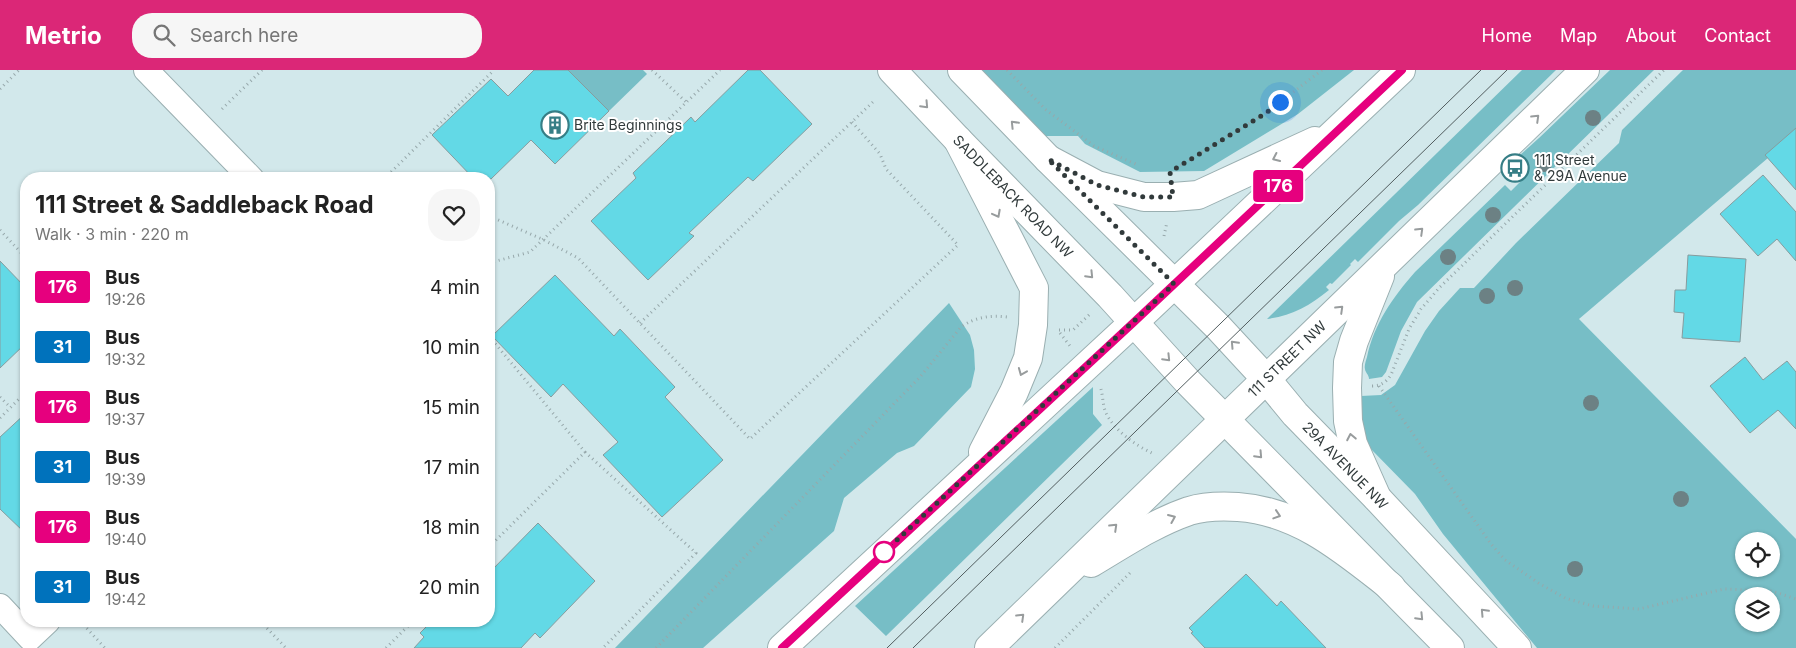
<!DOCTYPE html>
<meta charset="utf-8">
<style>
:root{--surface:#fff;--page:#f6f6f6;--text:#222;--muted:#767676;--accent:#db2777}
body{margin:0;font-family:Inter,sans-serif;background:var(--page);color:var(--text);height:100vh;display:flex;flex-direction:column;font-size:19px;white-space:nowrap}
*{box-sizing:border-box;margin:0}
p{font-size:16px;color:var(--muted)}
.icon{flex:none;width:28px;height:28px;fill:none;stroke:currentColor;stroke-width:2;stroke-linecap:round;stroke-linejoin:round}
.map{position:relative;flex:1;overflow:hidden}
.details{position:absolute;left:20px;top:102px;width:475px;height:455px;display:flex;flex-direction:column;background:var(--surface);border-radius:20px;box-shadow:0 1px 4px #0004}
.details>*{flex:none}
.badge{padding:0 10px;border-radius:4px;font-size:18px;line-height:32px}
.tools{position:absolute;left:1735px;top:462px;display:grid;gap:10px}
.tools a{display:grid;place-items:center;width:45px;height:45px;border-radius:50%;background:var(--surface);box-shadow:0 1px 4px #0004;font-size:25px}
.you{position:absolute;width:25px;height:25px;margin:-12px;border:4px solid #fff;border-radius:50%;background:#1a73e8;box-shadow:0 0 0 8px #1a73e833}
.map>.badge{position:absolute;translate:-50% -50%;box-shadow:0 0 0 2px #fff}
.round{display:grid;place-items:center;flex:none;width:52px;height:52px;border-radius:20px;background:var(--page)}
.summary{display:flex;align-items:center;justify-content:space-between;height:85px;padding:0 15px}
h1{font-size:24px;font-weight:700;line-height:38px}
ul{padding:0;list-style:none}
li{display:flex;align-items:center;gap:15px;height:60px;padding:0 15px}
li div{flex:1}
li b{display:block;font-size:19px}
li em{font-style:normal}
li .badge{min-width:55px;font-weight:700;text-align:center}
header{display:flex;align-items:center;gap:30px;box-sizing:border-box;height:70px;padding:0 25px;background:var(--accent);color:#fff}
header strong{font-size:24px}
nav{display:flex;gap:28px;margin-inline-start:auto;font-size:18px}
.search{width:350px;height:45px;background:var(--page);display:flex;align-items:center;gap:12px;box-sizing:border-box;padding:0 18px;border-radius:20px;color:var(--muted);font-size:19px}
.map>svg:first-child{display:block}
.green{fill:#77bec6;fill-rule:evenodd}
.building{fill:#63d9e6;stroke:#879c9e}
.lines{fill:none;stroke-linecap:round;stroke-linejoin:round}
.minor-casing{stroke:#9aafb1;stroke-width:26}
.tertiary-casing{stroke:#9aafb1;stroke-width:30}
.secondary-casing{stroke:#9aafb1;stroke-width:30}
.path{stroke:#97a8ab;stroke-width:3;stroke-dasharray:1 4;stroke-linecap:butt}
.minor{stroke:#fff;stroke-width:24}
.tertiary{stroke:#fff;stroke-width:28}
.secondary{stroke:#fff;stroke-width:28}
.tram{stroke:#525d5f;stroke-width:1}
.tree{fill:#6c8184}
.oneway{stroke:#989c9d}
.line-casing{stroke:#fff;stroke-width:11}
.line{stroke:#e6007e;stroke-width:8}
.walk{stroke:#313a3b;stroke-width:5;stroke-dasharray:0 9}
.stop-dot{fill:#fff;stroke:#e6007e;stroke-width:2.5}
.labels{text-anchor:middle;stroke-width:4;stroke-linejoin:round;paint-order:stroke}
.poi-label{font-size:14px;fill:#313a3b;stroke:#fff;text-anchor:start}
.street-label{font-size:14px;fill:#313a3b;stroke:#fff}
</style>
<header>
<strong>Metrio</strong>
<div class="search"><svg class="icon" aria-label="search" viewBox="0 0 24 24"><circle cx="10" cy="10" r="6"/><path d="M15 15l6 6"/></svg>Search here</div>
<nav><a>Home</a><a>Map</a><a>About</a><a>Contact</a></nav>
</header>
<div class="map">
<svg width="1796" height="578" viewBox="0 0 1796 578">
<rect width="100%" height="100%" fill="#d2e8eb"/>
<path class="green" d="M568,0h75l4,4 -38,37z
M979,0h375l-56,44 -94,57 -64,1 -55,-28 -7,-8h-35z
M1522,0h34l-138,135 -19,16 -41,41 -3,-3 -5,5 1,1 -19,19 -2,-1 -4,4 3,3c-20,16 -37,26 -62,29z
M1610,0h44l-237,232 -16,29 -15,41 -4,5 -13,2c0,-4 -4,-7 -4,-10 -1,-3 1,-9 2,-12 7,-33 26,-60 48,-85l90,-87 6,6 12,-12 -13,-15 29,-26z
M1683,0h113v64l-217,185 217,220v109h-259l-94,-114 -28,-40 -46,-47 -7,-23 -1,-28 20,-1 14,-10 30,-54 14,-20 21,-23h14l42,-45 103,-100 3,-13zM1744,471h27v28h-27zM1744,526h27v28h-27z
M949,233l21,32 4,15 1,19 -4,18 -57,59 -17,7 -53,45 -10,33 -131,117h-88z
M1093,317v27l9,11 -216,211 -31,-30z"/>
<path class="building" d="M534,0h34l41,41 -54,53 -24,-24 -40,39h-17l-42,-44 59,-56 17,17z
M748,0h12l52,54 -59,57 -5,-4 -59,56 5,3 -46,44 -57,-59 45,-43 -3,-5 58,-56 4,5z
M1796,58v62l-31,-35z
M1763,105l33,37v49l-19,-22 -19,17 -38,-42z
M1688,185l58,4 -6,83 -58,-4 2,-25 -10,-1 1,-22h11z
M0,191l26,27v55l-26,25z
M555,205l59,61 6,-7 55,58 -10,10 58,63 -61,57 -59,-62 15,-13 -55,-58 -12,13 -59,-61z
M1745,287l18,23 24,-19 9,11v57l-18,-19 -28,23 -40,-47z
M26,343v121l-26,-25v-72z
M538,453l57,58 -55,57 -5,-5 -14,15h-107l10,-11 -4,-4 12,-12h57v-48z
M1246,504l31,32 4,-5 45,47h-121l-14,-15 2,-1 -4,-4z"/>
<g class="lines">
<g class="minor-casing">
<path id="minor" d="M146,0l106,109
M0,536l30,32 18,-17"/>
</g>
<g class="tertiary-casing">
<g id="tertiary">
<path id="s1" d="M892,0l66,70 152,156 78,86 262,266"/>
<path id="s2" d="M962,0l86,89 170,168 49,53 28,34 82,84 140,150"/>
</g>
</g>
<g class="secondary-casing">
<g id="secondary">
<path d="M958,70l76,148 -1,37 -5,33 -14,34 -31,60"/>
<path d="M1048,89l49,26 47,12h29l25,-2 117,-54"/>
<path d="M1377,428l-24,-54 -5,-23 -1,-33 1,-26 6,-21 26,-65"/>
<path d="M1091,493c32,-19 63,-40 98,-52 16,-5 33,-5 49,-4 61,4 107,44 153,80"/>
<path d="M782,578l351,-325 268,-253"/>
<path id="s3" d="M989,578l596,-578"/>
</g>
</g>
<path class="path" d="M652,0l34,32
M1007,0l38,39 49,37 44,19
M0,19l19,-19
M222,39l40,-39
M1176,98l90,-55 56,-43
M389,104l10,5
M384,109l110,-109
M489,146l55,24 34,18 172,181 208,-194 -72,-76 -6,-15 -28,-32
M0,160l26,28
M1164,166l3,-14
M489,193l41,-11 190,-182
M640,253l234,-222
M1059,260h14l17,-16
M1060,263l10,13
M489,266l96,116 -96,95
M1372,316c9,0 14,-4 19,-11l18,-46 12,-20 19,-22 224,-217
M1379,316l112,158 14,16 35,24 25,14 28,8 46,3 85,-20 48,2 24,8
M1101,319c2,8 2,18 5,24 9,18 29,32 46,40
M0,327l10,10
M0,348l26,-26
M585,382l111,101 -93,95
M80,551l25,27
M260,551l26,27
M386,578l27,-27
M656,578l264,-271 41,-50c14,-10 29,-12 46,-10
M1055,578l76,-76"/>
<use href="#minor" class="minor"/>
<use href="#tertiary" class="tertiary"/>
<use href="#secondary" class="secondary"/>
<path class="tram" d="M887,578l594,-578
M913,578l594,-578"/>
</g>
<g class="tree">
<circle cx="1593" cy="48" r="8"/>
<circle cx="1544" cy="94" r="8"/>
<circle cx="1493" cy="145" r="8"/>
<circle cx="1448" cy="187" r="8"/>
<circle cx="1515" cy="218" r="8"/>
<circle cx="1487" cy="226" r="8"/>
<circle cx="1591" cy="333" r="8"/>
<circle cx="1681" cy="429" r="8"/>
<circle cx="1575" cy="499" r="8"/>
</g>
<defs><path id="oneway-chevron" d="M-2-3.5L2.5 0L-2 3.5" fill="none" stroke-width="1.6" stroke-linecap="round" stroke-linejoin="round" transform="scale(1.25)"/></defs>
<g class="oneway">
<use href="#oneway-chevron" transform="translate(925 35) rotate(47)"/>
<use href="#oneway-chevron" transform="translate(1536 48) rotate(-44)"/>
<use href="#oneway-chevron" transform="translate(1014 54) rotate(-134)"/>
<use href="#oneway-chevron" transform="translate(1276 88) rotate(155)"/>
<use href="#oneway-chevron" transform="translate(997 144) rotate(62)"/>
<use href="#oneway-chevron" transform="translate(1420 161) rotate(-44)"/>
<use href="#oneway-chevron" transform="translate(1090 205) rotate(46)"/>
<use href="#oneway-chevron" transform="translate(1340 239) rotate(-44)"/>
<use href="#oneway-chevron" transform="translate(1234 274) rotate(-133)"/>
<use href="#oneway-chevron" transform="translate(1167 288) rotate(46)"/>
<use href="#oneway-chevron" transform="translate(1022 302) rotate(112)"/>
<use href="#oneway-chevron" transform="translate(1351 367) rotate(-101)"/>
<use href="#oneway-chevron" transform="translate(1259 385) rotate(47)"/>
<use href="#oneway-chevron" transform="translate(1277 445) rotate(18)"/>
<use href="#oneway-chevron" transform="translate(1172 448) rotate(-23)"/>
<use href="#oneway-chevron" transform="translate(1114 457) rotate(-44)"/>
<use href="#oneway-chevron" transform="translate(1484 542) rotate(-133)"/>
<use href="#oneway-chevron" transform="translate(1021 547) rotate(-44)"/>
<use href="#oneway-chevron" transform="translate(1420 547) rotate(46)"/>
</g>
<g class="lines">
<g class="line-casing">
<path id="line" d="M782,578l351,-325 269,-253"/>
</g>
<use href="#line" class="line"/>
<path class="walk" d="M884,482l290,-268 -126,-125 49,26 47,12h29l-3,-25 96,-59 14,-11"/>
</g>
<defs>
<g id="building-ring" transform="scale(1.4375)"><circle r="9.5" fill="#fff" stroke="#367e86" stroke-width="1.5"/><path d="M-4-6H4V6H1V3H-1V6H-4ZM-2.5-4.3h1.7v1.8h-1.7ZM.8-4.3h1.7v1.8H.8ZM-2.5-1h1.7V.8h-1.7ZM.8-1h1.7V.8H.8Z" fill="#367e86"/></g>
<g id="bus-ring" transform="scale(1.4375)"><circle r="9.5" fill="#fff" stroke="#367e86" stroke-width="1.5"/><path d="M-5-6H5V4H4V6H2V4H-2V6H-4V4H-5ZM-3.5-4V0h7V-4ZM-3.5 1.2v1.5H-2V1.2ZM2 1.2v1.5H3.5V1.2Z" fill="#367e86"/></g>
</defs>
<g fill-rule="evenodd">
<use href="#building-ring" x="555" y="55"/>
<use href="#bus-ring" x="1515" y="98"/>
</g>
<circle class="stop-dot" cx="884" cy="482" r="10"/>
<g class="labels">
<g class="poi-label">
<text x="574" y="60">Brite Beginnings</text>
<text x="1534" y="95">111 Street<tspan x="1534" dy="16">&amp; 29A Avenue</tspan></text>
</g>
<g class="street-label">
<text dy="5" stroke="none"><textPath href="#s1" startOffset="175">SADDLEBACK ROAD NW</textPath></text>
<text dy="5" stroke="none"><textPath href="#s3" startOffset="415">111 STREET NW</textPath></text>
<text dy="5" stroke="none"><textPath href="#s2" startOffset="551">29A AVENUE NW</textPath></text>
</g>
</g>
</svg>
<div class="tools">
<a><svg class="icon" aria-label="locate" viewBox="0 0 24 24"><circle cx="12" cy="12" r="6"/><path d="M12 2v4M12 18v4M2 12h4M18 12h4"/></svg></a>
<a><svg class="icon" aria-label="layers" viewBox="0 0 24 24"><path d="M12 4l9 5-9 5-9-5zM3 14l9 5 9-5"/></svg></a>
</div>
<div class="you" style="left:1280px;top:32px"></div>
<b class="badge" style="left:1278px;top:116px;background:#e6007e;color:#fff">176</b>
<section class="details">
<div class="summary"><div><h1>111 Street &amp; Saddleback Road</h1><p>Walk · 3 min · 220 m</p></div><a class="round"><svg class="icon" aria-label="heart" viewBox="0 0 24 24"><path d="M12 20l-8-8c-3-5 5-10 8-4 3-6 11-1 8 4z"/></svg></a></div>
<ul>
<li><span class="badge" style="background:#e6007e;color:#fff">176</span><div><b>Bus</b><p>19:26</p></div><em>4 min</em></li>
<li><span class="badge" style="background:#0072bc;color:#fff">31</span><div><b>Bus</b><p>19:32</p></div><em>10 min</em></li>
<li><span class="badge" style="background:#e6007e;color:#fff">176</span><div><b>Bus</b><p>19:37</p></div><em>15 min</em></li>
<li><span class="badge" style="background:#0072bc;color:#fff">31</span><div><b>Bus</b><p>19:39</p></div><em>17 min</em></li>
<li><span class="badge" style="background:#e6007e;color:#fff">176</span><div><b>Bus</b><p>19:40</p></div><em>18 min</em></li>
<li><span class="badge" style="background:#0072bc;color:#fff">31</span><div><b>Bus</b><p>19:42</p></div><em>20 min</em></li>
</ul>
</section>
</div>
